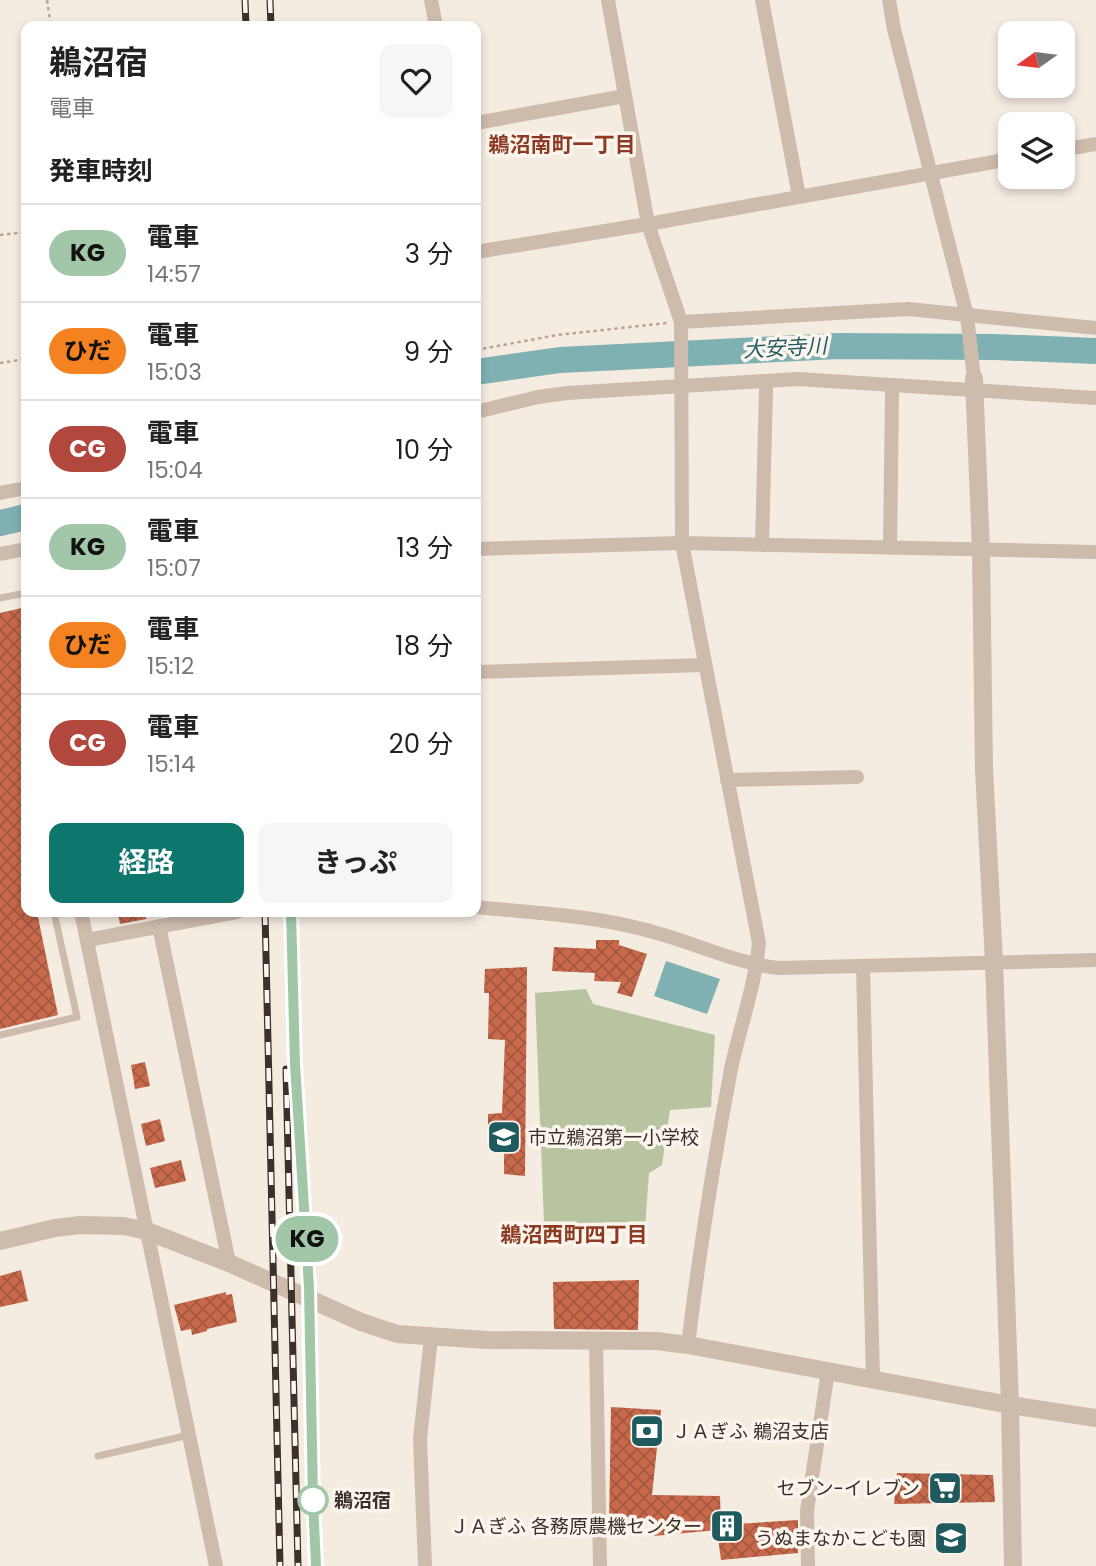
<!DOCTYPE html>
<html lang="ja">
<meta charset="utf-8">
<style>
:root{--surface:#fff;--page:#f6f6f6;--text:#222;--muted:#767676;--line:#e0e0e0;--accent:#0f766e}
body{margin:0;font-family:Poppins,"Noto Sans JP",sans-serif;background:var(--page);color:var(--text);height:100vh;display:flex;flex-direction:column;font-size:26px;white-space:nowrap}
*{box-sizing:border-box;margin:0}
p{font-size:23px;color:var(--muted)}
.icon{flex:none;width:38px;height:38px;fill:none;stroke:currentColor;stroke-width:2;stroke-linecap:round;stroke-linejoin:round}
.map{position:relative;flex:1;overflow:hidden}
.sheet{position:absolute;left:21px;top:21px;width:460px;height:896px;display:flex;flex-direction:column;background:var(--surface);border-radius:14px;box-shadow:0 4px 10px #0003}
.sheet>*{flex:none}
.badge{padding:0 14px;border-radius:23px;font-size:24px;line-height:46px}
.needle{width:46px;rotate:256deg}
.buttons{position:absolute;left:998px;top:21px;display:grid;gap:14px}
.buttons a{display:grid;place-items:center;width:77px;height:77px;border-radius:14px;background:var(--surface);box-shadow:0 4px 10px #0003;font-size:35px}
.map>.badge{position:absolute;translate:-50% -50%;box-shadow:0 0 0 4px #fff}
h2{padding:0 28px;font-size:26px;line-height:63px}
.round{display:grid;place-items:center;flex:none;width:74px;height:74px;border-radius:14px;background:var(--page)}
.headline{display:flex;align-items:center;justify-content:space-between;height:119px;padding:0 28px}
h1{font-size:33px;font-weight:700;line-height:52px}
.cta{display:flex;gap:14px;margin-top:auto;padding:14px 28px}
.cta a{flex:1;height:80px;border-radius:14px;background:var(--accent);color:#fff;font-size:28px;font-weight:700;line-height:80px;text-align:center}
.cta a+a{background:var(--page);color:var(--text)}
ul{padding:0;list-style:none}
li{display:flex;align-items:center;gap:21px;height:98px;padding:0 28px;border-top:2px solid var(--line)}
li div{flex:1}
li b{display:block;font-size:26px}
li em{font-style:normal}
li .badge{min-width:77px;font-weight:700;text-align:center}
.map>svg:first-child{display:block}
.pitch{fill:#b8c4a0}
.water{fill:#7fb0b2}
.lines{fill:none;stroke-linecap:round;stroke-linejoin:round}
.river{stroke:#7fb0b2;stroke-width:26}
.building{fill:url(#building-cross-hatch)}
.path{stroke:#b9a596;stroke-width:2.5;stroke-dasharray:3.5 3.5;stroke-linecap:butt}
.service{stroke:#cdbbac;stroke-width:7}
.minor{stroke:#cdbbac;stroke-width:14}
.tertiary{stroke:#cdbbac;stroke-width:18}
.rail-casing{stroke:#3b302b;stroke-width:7}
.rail{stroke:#fbf5ee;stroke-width:4.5;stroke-dasharray:13;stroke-linecap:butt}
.line-casing{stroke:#fff;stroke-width:16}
.line{stroke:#a2c7a8;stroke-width:10}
.stop-dot{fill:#fff;stroke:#a2c7a8;stroke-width:3.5}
.labels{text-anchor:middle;stroke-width:7;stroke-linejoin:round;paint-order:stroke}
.poi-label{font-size:19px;fill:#3b302b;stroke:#fbf5ee;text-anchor:end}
.stop-label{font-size:19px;font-weight:bold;fill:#3b302b;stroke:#fbf5ee;text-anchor:start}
.neighbourhood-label{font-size:21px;font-weight:bold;fill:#8c3b22;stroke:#fbf5ee}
.water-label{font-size:21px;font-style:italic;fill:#1f5a5e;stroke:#fbf5ee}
</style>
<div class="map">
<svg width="1096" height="1566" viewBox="0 0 1096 1566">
<defs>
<pattern id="building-cross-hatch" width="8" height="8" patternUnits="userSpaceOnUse" patternTransform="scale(1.75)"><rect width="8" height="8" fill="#c8694b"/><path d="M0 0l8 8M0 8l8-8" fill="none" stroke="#a4573f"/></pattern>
</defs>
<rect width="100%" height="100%" fill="#f4ebe1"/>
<path class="pitch" d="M586,989l7,15 122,31 -4,72 -41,3 -8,55 -13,8 -4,55 -101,-5 -9,-230z"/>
<path class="water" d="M666,961l54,18 -13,35 -53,-18z"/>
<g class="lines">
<path class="river" d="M476,372l84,-12 278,-14 157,1 101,4
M0,523l26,-6"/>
</g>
<path class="building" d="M26,607v305h11l21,103 -58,14v-416z
M131,912h13l2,7 -26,5 -2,-10z
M596,940h23v5l28,9 -15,43 -15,-4 4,-11 -27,-1 1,-8 -43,-2 2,-24 42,2z
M527,967l-2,209 -21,-2v-39l-16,1v-22l14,-1 3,-73 -17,-1 1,-46h-5l1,-24z
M145,1062l5,24 -15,3 -4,-24z
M160,1119l5,22 -19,5 -5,-22z
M181,1160l5,21 -31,7 -5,-20z
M21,1270l7,31 -28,6v-31z
M639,1280l-1,50 -84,-1 -1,-47z
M226,1292v3l6,-1 5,28 -30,7v2l-15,4 -1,-6 -10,2 -7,-26z
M611,1407l50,3 -9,85 68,1 1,29 77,-5v33l-77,7 -4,-30 -63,6 -1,-13 -44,4z
M897,1473l96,2 2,27 -101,2z"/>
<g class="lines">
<path class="path" d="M47,0l4,26
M0,235l26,-3
M476,350l81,-15 110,-12
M0,363l26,-4"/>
<path class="service" d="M0,598l26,-5
M0,1035l77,-18 -23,-105
M98,1456l91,-21"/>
<path class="minor" d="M431,0l5,26
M608,0l40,224 33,98 1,221 77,400c-4,43 -19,84 -28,126 -17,90 -32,185 -43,276
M762,0l37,196
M889,0l5,29 73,287 7,62
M476,123l149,-27
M1062,150l34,-6
M476,252l172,-28 362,-65
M681,322l227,-13 188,19
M476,412l62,-15 29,-4 231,-14 298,19
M0,493l26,-5
M762,545l4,-155
M890,548l2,-156
M476,549l206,-6 414,9
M0,554l26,-5
M476,672l228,-7
M727,780l130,-3
M476,907c57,6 114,8 170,23 45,11 87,33 133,38l317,-8
M81,912l135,654
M159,926l70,337
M87,940l150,-28
M863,967l10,412
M596,1341l4,225
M425,1566l-5,-127 11,-101
M808,1566l-1,-55 21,-140"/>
<path class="tertiary" d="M974,378l7,173 3,218 10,193 16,443 3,161
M0,1241l55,-13 25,-3 44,1 23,5 82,32 132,59 36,12 90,6 169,1 32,4 322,60 86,13"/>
<g class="rail-casing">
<path id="rail" d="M245,0l1,26
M270,0l1,26
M265,912l15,654
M291,912l4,152 14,223 7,279
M286,1069l12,497"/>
</g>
<use href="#rail" class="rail"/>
</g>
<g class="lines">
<g class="line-casing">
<path id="line" d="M291,912l4,152 14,223 4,213 3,66"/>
</g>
<use href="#line" class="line"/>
</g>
<defs>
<g id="school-square" transform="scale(1.75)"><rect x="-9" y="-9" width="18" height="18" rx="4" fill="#1f5a5e" stroke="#fbf5ee"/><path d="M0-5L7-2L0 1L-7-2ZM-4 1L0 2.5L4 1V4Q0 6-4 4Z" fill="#fff"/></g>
<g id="bank-square" transform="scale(1.75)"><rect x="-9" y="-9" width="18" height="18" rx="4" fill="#1f5a5e" stroke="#fbf5ee"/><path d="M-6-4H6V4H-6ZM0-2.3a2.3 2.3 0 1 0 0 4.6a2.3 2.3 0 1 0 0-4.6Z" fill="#fff"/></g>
<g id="supermarket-square" transform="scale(1.75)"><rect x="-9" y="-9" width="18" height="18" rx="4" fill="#1f5a5e" stroke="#fbf5ee"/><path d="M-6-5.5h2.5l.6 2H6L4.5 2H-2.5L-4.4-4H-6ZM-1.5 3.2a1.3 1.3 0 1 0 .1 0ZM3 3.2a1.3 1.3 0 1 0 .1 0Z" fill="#fff"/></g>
<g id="building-square" transform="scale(1.75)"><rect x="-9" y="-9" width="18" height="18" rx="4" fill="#1f5a5e" stroke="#fbf5ee"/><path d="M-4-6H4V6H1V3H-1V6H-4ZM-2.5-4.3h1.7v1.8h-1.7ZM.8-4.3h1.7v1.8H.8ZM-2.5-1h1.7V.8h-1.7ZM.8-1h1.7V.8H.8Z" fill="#fff"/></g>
</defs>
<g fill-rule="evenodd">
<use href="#school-square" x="504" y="1137"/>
<use href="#bank-square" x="647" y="1431"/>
<use href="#supermarket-square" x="945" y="1488"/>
<use href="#building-square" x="727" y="1526"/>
<use href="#school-square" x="951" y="1538"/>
</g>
<circle class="stop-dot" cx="313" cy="1500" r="14"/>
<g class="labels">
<g class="poi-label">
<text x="528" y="1144" text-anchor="start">市立鵜沼第一小学校</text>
<text x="672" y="1438" text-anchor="start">ＪＡぎふ 鵜沼支店</text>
<text x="920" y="1495">セブン-イレブン</text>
<text x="702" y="1533">ＪＡぎふ 各務原農機センター</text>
<text x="926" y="1545">うぬまなかこども園</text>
</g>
<g class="stop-label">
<text x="334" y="1507">鵜沼宿</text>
</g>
<g class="neighbourhood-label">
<text x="562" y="152">鵜沼南町一丁目</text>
<text x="574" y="1242">鵜沼西町四丁目</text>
</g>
<g class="water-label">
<text transform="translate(785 348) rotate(-3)" y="7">大安寺川</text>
</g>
</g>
</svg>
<div class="buttons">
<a><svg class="needle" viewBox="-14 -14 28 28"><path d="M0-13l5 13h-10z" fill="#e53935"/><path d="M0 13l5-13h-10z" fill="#767676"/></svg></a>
<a><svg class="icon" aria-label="layers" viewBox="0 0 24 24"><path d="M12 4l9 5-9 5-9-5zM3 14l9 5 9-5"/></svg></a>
</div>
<b class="badge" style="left:307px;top:1239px;background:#a2c7a8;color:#111">KG</b>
<section class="sheet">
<div class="headline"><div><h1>鵜沼宿</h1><p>電車</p></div><a class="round"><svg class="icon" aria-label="heart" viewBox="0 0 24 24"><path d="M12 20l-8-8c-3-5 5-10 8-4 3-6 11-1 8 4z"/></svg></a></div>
<h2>発車時刻</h2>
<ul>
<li><span class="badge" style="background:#a2c7a8;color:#111">KG</span><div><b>電車</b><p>14:57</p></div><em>3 分</em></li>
<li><span class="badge" style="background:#f58220;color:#111">ひだ</span><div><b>電車</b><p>15:03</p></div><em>9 分</em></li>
<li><span class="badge" style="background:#b2473e;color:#fff">CG</span><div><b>電車</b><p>15:04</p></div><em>10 分</em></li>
<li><span class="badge" style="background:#a2c7a8;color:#111">KG</span><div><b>電車</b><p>15:07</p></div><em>13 分</em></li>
<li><span class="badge" style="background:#f58220;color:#111">ひだ</span><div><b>電車</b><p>15:12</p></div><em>18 分</em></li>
<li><span class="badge" style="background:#b2473e;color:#fff">CG</span><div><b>電車</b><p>15:14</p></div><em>20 分</em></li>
</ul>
<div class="cta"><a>経路</a><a>きっぷ</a></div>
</section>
</div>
